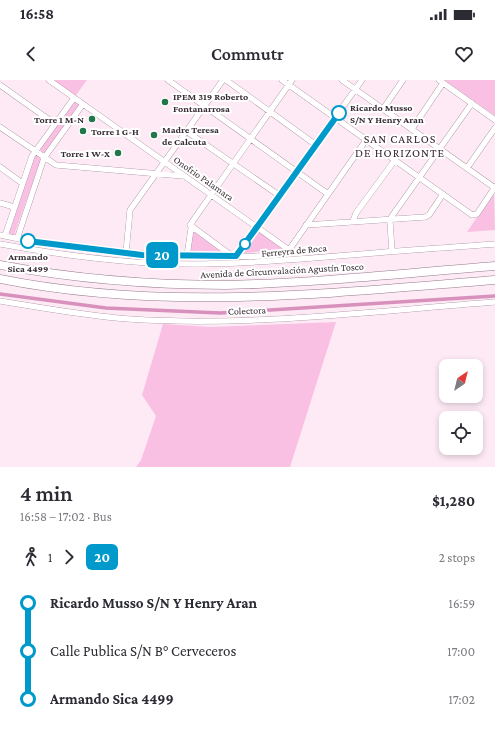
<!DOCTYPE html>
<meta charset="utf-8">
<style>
:root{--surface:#fff;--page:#f2f2f3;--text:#2b2b33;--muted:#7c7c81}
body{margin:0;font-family:"Crimson Pro",serif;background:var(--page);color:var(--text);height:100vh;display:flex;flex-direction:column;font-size:15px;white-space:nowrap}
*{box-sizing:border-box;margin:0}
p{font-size:13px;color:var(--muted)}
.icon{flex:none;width:22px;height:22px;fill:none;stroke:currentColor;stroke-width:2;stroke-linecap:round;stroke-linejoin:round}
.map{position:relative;height:387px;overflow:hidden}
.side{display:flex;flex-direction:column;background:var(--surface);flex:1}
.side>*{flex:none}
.badge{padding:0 8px;border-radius:6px;font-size:14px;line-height:26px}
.needle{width:26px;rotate:35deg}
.tools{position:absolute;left:439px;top:279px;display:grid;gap:8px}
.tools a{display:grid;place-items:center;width:44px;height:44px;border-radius:8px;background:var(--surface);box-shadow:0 2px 6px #0003;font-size:20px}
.map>.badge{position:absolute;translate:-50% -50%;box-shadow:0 0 0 2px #fff}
.legs{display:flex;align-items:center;gap:6px;height:44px;padding:0 20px;font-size:13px}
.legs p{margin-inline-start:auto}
.summary{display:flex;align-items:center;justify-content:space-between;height:68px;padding:0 20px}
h1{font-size:22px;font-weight:600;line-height:30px}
ul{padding:0 20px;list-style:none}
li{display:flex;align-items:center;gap:14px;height:48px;font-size:15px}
li i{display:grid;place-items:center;width:6px;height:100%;margin:0 5px;background:currentColor}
li i::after{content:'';width:10px;height:10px;margin:-5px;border:3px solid;border-radius:50%;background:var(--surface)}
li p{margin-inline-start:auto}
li:first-child i{background:linear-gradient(#0000 50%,currentColor 0)}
li:last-child i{background:linear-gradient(currentColor 50%,#0000 0)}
.status{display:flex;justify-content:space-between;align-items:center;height:28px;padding:0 20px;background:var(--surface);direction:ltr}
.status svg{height:11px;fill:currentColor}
header{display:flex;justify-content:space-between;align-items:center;height:52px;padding:0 20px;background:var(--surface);font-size:18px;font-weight:600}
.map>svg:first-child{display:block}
.green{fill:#fac0e3}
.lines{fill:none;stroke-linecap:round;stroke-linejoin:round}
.canal{stroke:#d890bd;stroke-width:3.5}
.minor-casing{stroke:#957a8a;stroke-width:6}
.highway-casing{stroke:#957a8a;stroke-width:9}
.minor{stroke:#fff;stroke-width:5.5}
.highway{stroke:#fff;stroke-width:8}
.line-1-casing{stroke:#fff;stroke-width:9}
.line-1{stroke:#0099cb;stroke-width:6}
.poi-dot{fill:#1f774a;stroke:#fff;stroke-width:1.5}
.stop-1-dot{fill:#fff;stroke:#0099cb;stroke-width:2}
.labels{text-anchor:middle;stroke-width:4;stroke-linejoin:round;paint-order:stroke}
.poi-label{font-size:10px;font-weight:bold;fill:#372c33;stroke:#fff;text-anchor:start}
.stop-label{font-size:10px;font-weight:bold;fill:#372c33;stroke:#fff;text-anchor:start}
.street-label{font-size:10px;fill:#372c33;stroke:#fff}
.quarter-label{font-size:12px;letter-spacing:1px;fill:#392431;stroke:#fff}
</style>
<div class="status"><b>16:58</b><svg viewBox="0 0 49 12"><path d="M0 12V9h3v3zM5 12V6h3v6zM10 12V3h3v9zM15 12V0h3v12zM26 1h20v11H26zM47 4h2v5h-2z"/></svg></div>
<header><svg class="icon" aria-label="back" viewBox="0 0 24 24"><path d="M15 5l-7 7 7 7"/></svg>Commutr<svg class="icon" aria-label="heart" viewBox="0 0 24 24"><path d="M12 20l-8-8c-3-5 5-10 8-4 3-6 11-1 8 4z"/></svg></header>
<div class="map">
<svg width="495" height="387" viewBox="0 0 495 387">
<rect width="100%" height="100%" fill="#fdeaf5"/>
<path class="green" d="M49,0h38l-13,18z
M444,0h51v36z
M76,20l6,4 -37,50 -6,-5z
M35,74l6,5 -28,79 -6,-1z
M494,112l1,38 -28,2z
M193,151l32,23 -35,-1z
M258,151l24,17v2l-40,3z
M336,242l-46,145h-154l5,-7 15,-44 -14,-21 21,-71 48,3z"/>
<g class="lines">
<path class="canal" d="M0,214l106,14 114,5 275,-17"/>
<g class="minor-casing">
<path id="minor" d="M49,0l240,170
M168,0l160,114
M226,0l90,65
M282,0l190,135 5,-1 18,-27
M342,0l153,108
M439,0l56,40
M0,5l55,39
M383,29l20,-29
M0,47l56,38 127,11
M412,49l31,-46
M186,51l94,65
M0,87l22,16
M467,88l28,-40
M0,123l14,4
M353,141l3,-8 39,-53
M190,145l42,31
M306,145l119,-8 4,-2 14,-21
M0,155c67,15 135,20 203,21 27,0 54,2 80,-2l6,-4 77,-110
M5,156l27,-80 42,-58
M17,159l27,-81 39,-54
M0,164c49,9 100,16 150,19 79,4 158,-5 236,-11 36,-3 73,-5 109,-8
M392,171l-2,-29 2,-6 80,-113
M126,173l4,-43 93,-130
M187,176l5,-34 100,-142
M236,176l126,-176
M0,221c43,7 86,15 129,18 121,8 245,-8 366,-17"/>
</g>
<g class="highway-casing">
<path id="highway" d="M0,185c75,14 150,20 226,20 90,-2 180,-12 269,-19
M0,199c164,33 330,14 495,1"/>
</g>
<use href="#minor" class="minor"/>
<use href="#highway" class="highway"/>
</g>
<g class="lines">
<g class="line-1-casing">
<path id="line-1" d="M28,161l114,14 94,1 103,-143"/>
</g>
<use href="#line-1" class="line-1"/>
</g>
<g class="poi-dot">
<circle cx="165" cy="22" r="4"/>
<circle cx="92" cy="39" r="4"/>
<circle cx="83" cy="51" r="4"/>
<circle cx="154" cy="55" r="4"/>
<circle cx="118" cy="73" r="4"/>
</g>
<g class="stop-1-dot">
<circle cx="339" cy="33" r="7"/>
<circle cx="28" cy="161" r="7"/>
<circle cx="245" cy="164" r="5"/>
</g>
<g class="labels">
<g class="poi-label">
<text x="173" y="20">IPEM 319 Roberto<tspan x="173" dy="12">Fontanarrosa</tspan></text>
<text x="84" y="43" text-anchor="end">Torre 1 M-N</text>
<text x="162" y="53">Madre Teresa<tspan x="162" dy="12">de Calcuta</tspan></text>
<text x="91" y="55">Torre 1 G-H</text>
<text x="110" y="77" text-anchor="end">Torre 1 W-X</text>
</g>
<g class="stop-label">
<text x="350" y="31">Ricardo Musso<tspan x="350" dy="12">S/N Y Henry Aran</tspan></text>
<text x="28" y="180" text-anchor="middle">Armando<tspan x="28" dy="12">Sica 4499</tspan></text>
</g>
<g class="street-label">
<text transform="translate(204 98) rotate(35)" y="4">Onofrio Palamara</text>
<text transform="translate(294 170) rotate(-5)" y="4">Ferreyra de Roca</text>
<text transform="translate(282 190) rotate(-3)" y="4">Avenida de Circunvalación Agustín Tosco</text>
<text transform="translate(247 230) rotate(-2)" y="4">Colectora</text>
</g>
<g class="quarter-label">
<text x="400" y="63">SAN CARLOS<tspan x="400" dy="14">DE HORIZONTE</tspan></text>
</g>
</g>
</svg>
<div class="tools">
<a><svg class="needle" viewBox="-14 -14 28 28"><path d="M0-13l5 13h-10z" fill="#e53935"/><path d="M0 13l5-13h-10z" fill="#7c7c81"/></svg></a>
<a><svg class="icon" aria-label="locate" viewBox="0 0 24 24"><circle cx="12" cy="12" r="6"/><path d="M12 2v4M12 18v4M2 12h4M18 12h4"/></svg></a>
</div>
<b class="badge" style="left:162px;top:175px;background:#0099cb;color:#fff">20</b>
</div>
<section class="side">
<div class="summary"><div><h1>4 min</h1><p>16:58 – 17:02 · Bus</p></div><b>$1,280</b></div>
<div class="legs"><svg class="icon" aria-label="walk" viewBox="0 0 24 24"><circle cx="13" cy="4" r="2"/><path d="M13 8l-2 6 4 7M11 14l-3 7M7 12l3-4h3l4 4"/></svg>1<svg class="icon" aria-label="forward" viewBox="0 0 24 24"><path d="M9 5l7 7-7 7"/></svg><b class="badge" style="background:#0099cb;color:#fff">20</b><p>2 stops</p></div>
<ul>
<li><i style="color:#0099cb"></i><b>Ricardo Musso S/N Y Henry Aran</b><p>16:59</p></li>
<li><i style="color:#0099cb"></i><span>Calle Publica S/N B° Cerveceros</span><p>17:00</p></li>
<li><i style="color:#0099cb"></i><b>Armando Sica 4499</b><p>17:02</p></li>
</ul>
</section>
